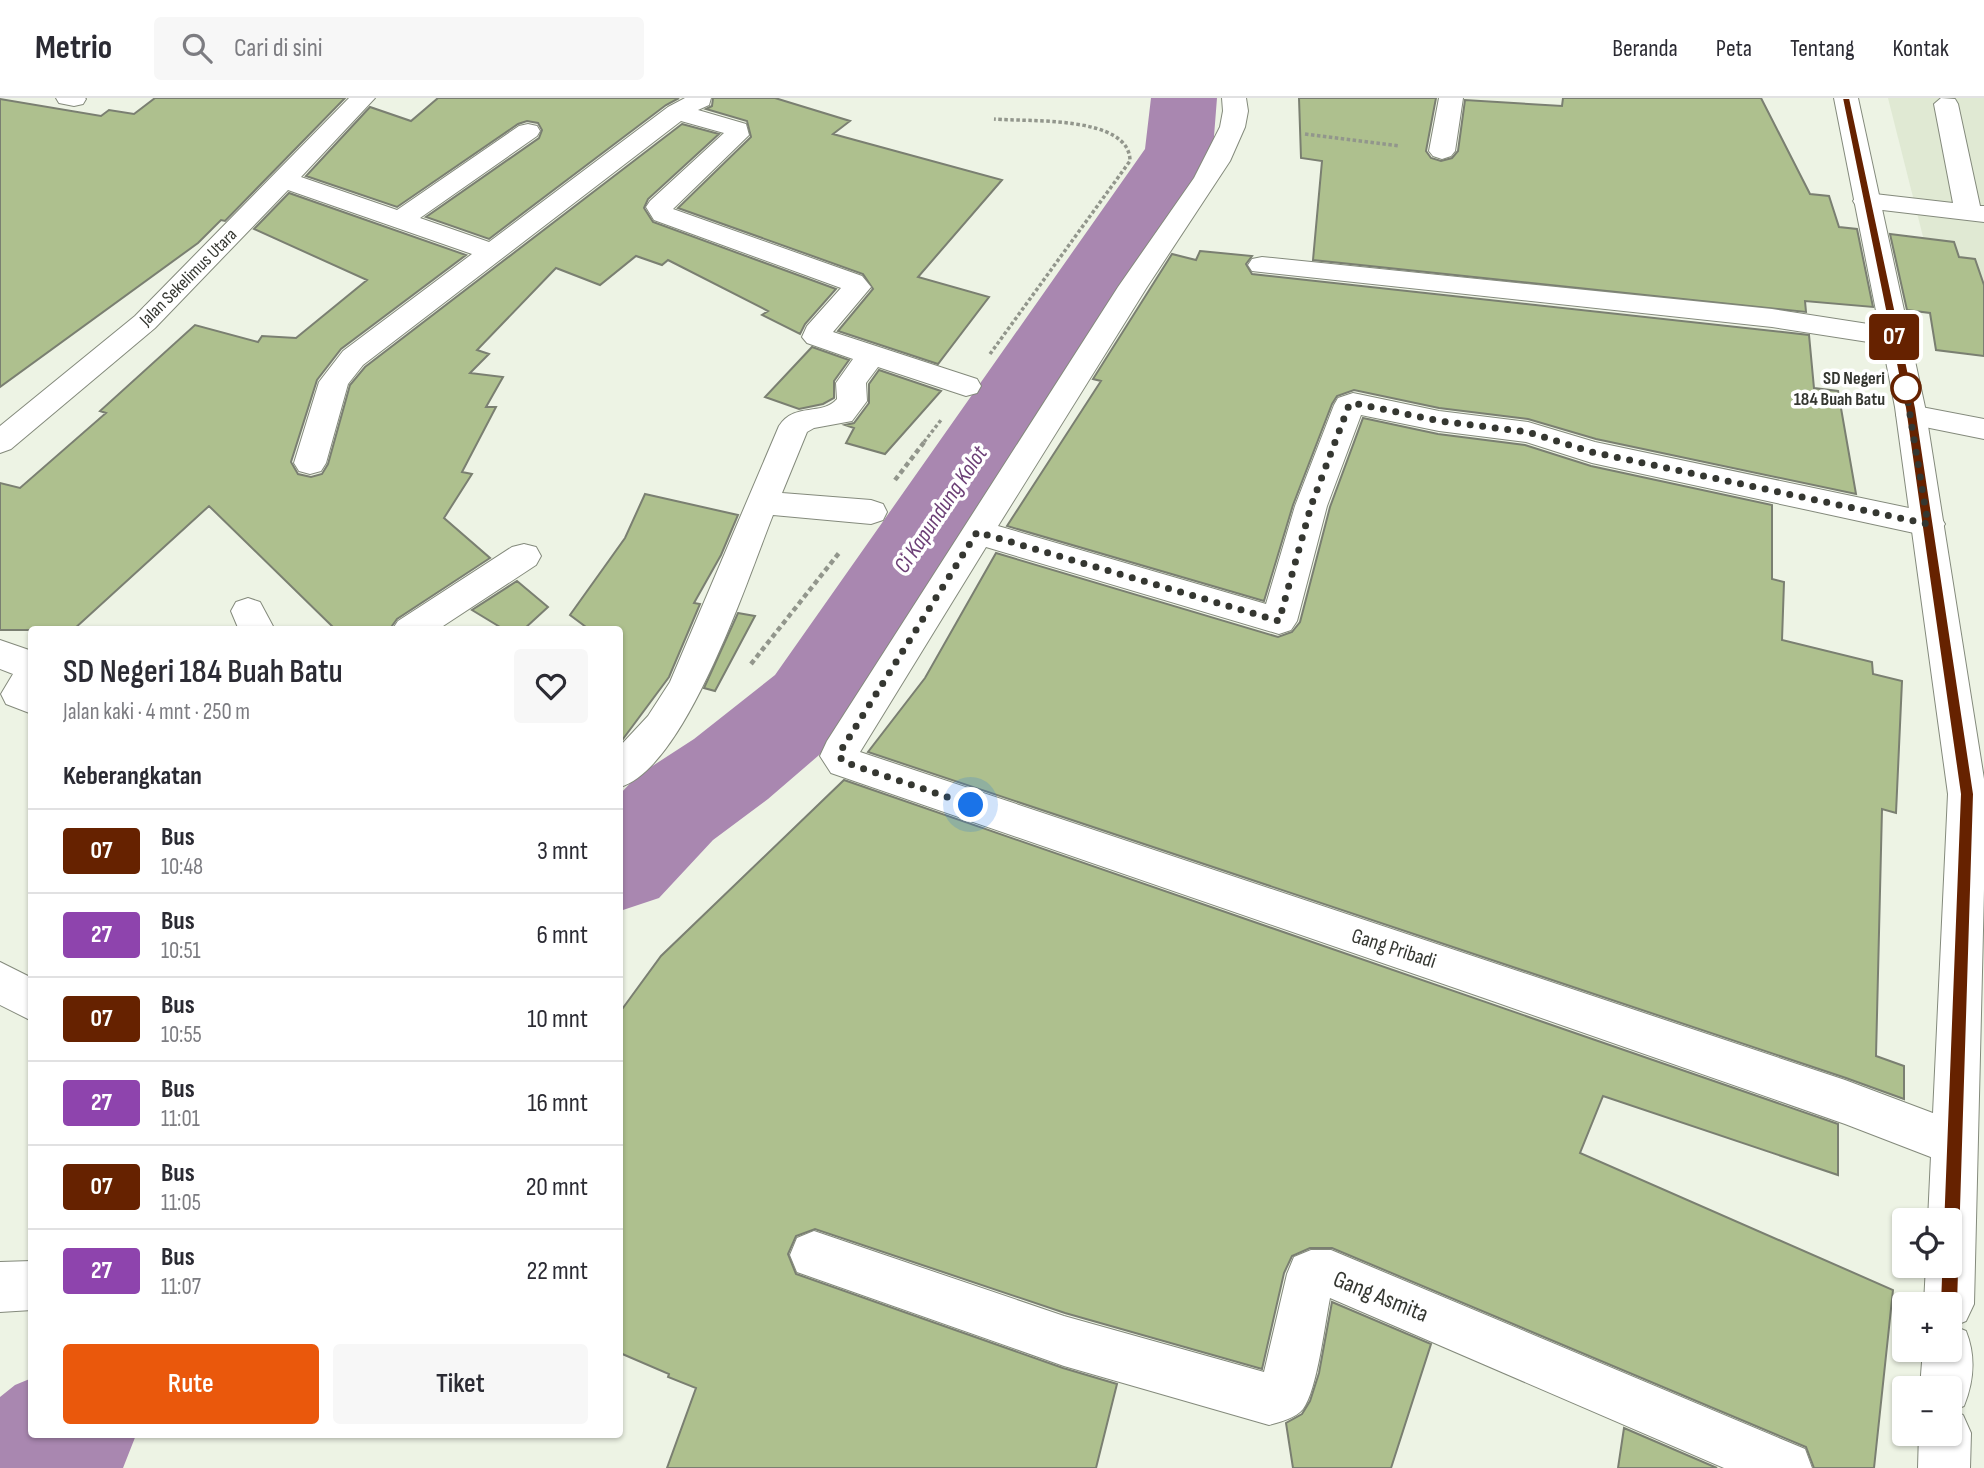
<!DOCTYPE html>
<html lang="id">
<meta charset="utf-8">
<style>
:root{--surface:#fff;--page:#f7f7f7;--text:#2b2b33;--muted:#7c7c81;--line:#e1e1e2;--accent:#ea580c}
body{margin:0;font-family:"Sofia Sans Condensed",sans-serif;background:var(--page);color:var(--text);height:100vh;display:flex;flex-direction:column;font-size:26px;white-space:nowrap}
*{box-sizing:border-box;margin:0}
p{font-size:23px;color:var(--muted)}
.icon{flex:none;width:38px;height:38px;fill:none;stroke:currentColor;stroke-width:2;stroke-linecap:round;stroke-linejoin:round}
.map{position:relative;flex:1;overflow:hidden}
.side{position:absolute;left:28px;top:528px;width:595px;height:812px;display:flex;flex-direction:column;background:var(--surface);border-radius:7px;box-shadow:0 2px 5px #0004}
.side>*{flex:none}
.badge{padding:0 14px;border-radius:5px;font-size:24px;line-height:46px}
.tools{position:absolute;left:1892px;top:1110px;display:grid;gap:14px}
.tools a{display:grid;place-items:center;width:70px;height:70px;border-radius:7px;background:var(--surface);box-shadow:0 2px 5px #0004;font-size:35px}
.you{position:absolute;width:35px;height:35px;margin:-18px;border:5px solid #fff;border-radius:50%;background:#1a73e8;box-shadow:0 0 0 10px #1a73e833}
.map>.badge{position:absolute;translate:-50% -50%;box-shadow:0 0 0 4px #fff}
h2{padding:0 35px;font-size:26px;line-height:63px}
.round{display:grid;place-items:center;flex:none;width:74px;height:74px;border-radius:7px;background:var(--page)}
.overview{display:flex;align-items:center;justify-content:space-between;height:119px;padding:0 35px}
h1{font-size:33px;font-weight:600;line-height:52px}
.button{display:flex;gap:14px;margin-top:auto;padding:14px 35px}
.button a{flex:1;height:80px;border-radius:7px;background:var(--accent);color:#fff;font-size:28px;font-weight:600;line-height:80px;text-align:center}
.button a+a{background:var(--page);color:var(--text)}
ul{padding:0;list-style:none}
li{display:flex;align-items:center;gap:21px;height:84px;padding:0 35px;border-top:2px solid var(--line)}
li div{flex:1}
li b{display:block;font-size:26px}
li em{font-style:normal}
li .badge{min-width:77px;font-weight:700;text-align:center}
header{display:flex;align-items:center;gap:42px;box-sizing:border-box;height:98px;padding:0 35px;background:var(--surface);border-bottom:2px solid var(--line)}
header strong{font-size:33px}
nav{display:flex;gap:38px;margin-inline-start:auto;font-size:24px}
.search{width:490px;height:63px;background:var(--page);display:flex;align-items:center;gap:18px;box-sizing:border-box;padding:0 24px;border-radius:7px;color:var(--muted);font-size:26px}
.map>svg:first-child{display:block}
.built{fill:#e0e9d3}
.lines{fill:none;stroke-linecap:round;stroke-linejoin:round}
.river{fill:#a987b0;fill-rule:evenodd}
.building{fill:#aec08e;stroke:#7a7f71;stroke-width:2}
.minor-casing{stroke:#848a7c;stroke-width:2}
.major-casing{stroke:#848a7c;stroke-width:2}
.path-far1{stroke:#92968c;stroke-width:3.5;stroke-dasharray:3.5 2.5;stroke-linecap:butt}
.path{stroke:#92968c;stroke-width:4.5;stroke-dasharray:5 3.5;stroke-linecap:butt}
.minor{fill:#fff;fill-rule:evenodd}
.major{fill:#fff;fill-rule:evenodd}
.line{fill:#620;stroke:#fff;stroke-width:2}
.walk{stroke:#353731;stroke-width:7;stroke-dasharray:0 12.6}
.stop-dot{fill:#fff;stroke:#620;stroke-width:3.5}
.labels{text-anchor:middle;stroke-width:7;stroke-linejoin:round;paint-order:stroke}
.far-street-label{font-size:18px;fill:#353731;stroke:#fff}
.far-stop-label{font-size:18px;font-weight:bold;fill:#353731;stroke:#fff;text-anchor:end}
.street-label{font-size:21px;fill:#353731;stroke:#fff}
.water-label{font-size:23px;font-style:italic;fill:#6d4077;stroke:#fff}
.near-street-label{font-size:24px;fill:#353731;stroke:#fff}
</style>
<header>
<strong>Metrio</strong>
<div class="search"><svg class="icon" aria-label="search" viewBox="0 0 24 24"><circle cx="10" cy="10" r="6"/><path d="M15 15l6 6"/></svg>Cari di sini</div>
<nav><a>Beranda</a><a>Peta</a><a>Tentang</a><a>Kontak</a></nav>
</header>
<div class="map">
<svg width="1984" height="1370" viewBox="0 0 1984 1370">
<rect width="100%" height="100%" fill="#edf3e4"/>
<path class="built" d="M1888,0h96v214l-44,-8z"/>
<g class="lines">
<path class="river" d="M1151,0h66l-4,51 -366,582 -79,68 -55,41 -54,58 -39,13v-117l17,-18 57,-37 81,-64 370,-526z
M32,1280v57h104l-13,33h-123v-71l15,-12z"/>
</g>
<path class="building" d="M155,0h190l-120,123 -4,-1 -23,23 -198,144v-288l101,17 8,-6 25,4z
M438,0h241l-13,7 -177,134 -63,-22 113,-79 3,-8 -4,-7 -11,-2 -9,3 -121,83 -91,-31 64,-69 41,14z
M713,0h62l75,23 -17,13 169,46 -84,97 71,20 -51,67 -100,-33 35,-42 -10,-15 -185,-66 73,-71 -4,-16 -41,-12 6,-3z
M1299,0h137l-10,53 5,7 10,3 11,-3 6,-7 7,-51 97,6 1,-8h198l49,96 19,2 10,31 18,2 16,78 -68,-6 1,11 -493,-52 9,-99 -21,-3z
M682,26l37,10 -71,65 -4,9 9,14 183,67 -31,35 -5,10 -38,-19 6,-4 -100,-51 -6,5 -26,-9 -36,29 -44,-17 -79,82 12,4 -19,19 33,4 -17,30h10l-34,65 10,2 -28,44 46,40 -93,61 -8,11h-53l-127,-124 -136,124h-73v-147l20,5 86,-75 -6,-2 95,-86 63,17 4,-6 34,2 71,-58 -113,-51 35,-36 177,62 -125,94 -24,31 -26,82 7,12 13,3 11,-3 6,-10 22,-79 15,-18z
M1890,136l64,8 5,15 16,2 9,26v71l-48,-6 -6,-37 -23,-3z
M1200,153l52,5 -6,8 6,10 557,61 5,53 24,3 18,103 -260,-55 -68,-20 -89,-11 -85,-18 -17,6 -5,8 -39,101 -29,96 -257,-75 94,-145 -8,-2 79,-125 24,6z
M812,249l37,13 -15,21v17l-11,6 -24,5 -34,-12z
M879,272l62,21 -56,63 -39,-11 8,-15 -9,-3 9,-2 15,-20v-19z
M1363,320l75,16 87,11 66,21 181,39v74l12,3 -2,58 90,22 1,12 29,7 -6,132 -14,-4 -6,247 28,10v33l-58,-21 -978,-326 57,-74 71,-125 282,84 14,-5 8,-10 30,-115z
M645,396l93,21 -17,40 -27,48 6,1 -31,73 -49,66v-113h-30l-20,-15 55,-77z
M517,483l31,26 -25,23h-18l-33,-20z
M738,515l17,3 -40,75 -11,-3z
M844,682l994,344v51l-235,-79 -23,57 313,137 -19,178h-60l-8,-21 -474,-199h-22l-18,8 -8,17 -22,96 -197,-56 -250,-84 -19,7 -8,18 8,20 267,94 54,16 -21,84h-429l29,-80 -28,-11 1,-3 -49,-21v-341l41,-56z
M1332,1204l99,42 -40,124h-98l-7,-45 16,-9 8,-13 9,-28z
M1624,1330l93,40h-99z"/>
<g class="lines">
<g class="minor-casing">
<path id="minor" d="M56,0h29l1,1 -3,5 -9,2 -15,-3z
M349,0h26l-74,79 96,33 122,-84 9,-2 9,2 3,5 -3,5 -117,82 69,24 179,-135 17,-9h26l-2,7 -11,5 48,14 3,11 -76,74 189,67 9,11 -38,45 144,47 4,7 -4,7 -11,3 -88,-29 -12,16 1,18 -15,20 -38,7 -7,4 -25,61 89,7 12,4 4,8 -4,8 -12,4 -98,-9c-25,63 -87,253 -153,272v-41l28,-30 22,-34 109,-256c15,-24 44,-10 58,-27l-1,-16 17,-24 -46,-16 -5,-6 5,-11 34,-38 -187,-68 -8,-13 4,-6 74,-68 -43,-12 -318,244 -15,19 -22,79 -5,8 -11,3 -11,-3 -5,-8 25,-81 24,-31 129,-97 -184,-64 -133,138 -144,121 -11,4v-27l135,-110z
M1222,0h24l2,13 -3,16 -15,34 -83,126 -149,239 268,78 29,-98 39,-101 4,-7 15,-5 86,18 89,11 67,20 333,70 12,4 5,8 -5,8 -12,4 -336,-73 -66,-21 -87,-11 -78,-16 -34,91 -30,115 -6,9 -12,4 -293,-87 -126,205 985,328 125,47 7,16 -7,16 -16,7 -109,-42 -361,-126 -653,-225 -11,-17 7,-15 291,-454 76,-109 26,-51 3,-16z
M1439,0h24l-8,53 -4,5 -9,3 -9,-3 -4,-5z
M1941,0l14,1 3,5 22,102h4v16l-127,-15 -4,-6 4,-6 9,-2 87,10 -19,-99z
M1262,159l510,52 122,19 10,3 5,6 -5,6 -10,3 -122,-19 -520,-56 -4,-6 4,-6z
M1911,307l73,14v20l-84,-17 -4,-7 4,-7z
M524,446l12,3 5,9 -5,9 -99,65h-45l6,-9 114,-74z
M248,500l12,4 15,28h-36l-8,-19 5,-9z
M0,542l32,11v63l-26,-10 -5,-10 12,-20 -13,-5z
M0,864l32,16v43l-32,-16z
M814,1133l250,85 200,56 23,-98 7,-17 17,-7h20l474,199 7,19h-88l-394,-170c-5,25 -13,93 -27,111 -7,9 -23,13 -34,16l-205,-59 -267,-94 -7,-17 7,-17z
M32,1163v49l-32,2v-50z"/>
</g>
<g class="major-casing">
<path id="major" d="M1834,0h24l67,309 59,372v110l-10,415 -8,17 -12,5 12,5c10,25 8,50 -2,75l-10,4 9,5 8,18 -1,35h-52l1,-35h31v-45h-30l3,-39h27v-45h-26l2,-39h24v-45h-22l20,-426 -53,-387z"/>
</g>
<path class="path-far1" d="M1305,36l95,12
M990,256l140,-193c0,-46 -102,-39 -136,-42
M924,344l17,-22"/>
<path class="path" d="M895,382l30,-39
M751,566l88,-111"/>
<use href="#minor" class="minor"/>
<use href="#major" class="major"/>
</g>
<path class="line" d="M1842,0h8l66,310 58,386 -16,510 -3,6 -6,3 -6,-3 -3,-6 20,-510 -55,-386z"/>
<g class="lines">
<path class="walk" d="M971,707l-127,-43 -5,-6 1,-4 137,-220 302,89 32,-115 38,-101 4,-2 87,18 88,11 64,20 336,72 -23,-140 1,4"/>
</g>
<circle class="stop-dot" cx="1906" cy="290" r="14"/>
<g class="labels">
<g class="far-street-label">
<text transform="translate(188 179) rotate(-45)" y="6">Jalan Sekelimus Utara</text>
</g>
<g class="far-stop-label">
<text x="1885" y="286">SD Negeri<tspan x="1885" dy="21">184 Buah Batu</tspan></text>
</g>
<g class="street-label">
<text transform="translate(1394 850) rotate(18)" y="7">Gang Pribadi</text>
</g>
<g class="water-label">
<text transform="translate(940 411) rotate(-56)" y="8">Ci Kapundung Kolot</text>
</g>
<g class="near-street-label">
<text transform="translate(1381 1198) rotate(22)" y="8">Gang Asmita</text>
</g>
</g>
</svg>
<div class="tools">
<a><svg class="icon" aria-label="locate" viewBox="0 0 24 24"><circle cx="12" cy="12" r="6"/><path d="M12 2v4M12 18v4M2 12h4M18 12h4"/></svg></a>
<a>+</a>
<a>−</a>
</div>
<div class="you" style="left:971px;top:707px"></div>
<b class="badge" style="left:1894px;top:239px;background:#620;color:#fff">07</b>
<section class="side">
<div class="overview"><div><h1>SD Negeri 184 Buah Batu</h1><p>Jalan kaki · 4 mnt · 250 m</p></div><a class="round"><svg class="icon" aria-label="heart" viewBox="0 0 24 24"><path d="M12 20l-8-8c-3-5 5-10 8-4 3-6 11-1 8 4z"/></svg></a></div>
<h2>Keberangkatan</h2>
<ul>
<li><span class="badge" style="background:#620;color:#fff">07</span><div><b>Bus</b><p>10:48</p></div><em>3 mnt</em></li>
<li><span class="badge" style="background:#8e44ad;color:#fff">27</span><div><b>Bus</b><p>10:51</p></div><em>6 mnt</em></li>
<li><span class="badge" style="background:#620;color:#fff">07</span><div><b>Bus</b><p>10:55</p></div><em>10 mnt</em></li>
<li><span class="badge" style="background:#8e44ad;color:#fff">27</span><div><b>Bus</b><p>11:01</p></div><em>16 mnt</em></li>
<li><span class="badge" style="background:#620;color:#fff">07</span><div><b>Bus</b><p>11:05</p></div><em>20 mnt</em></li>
<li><span class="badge" style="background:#8e44ad;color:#fff">27</span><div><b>Bus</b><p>11:07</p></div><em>22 mnt</em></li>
</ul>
<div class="button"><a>Rute</a><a>Tiket</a></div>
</section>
</div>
